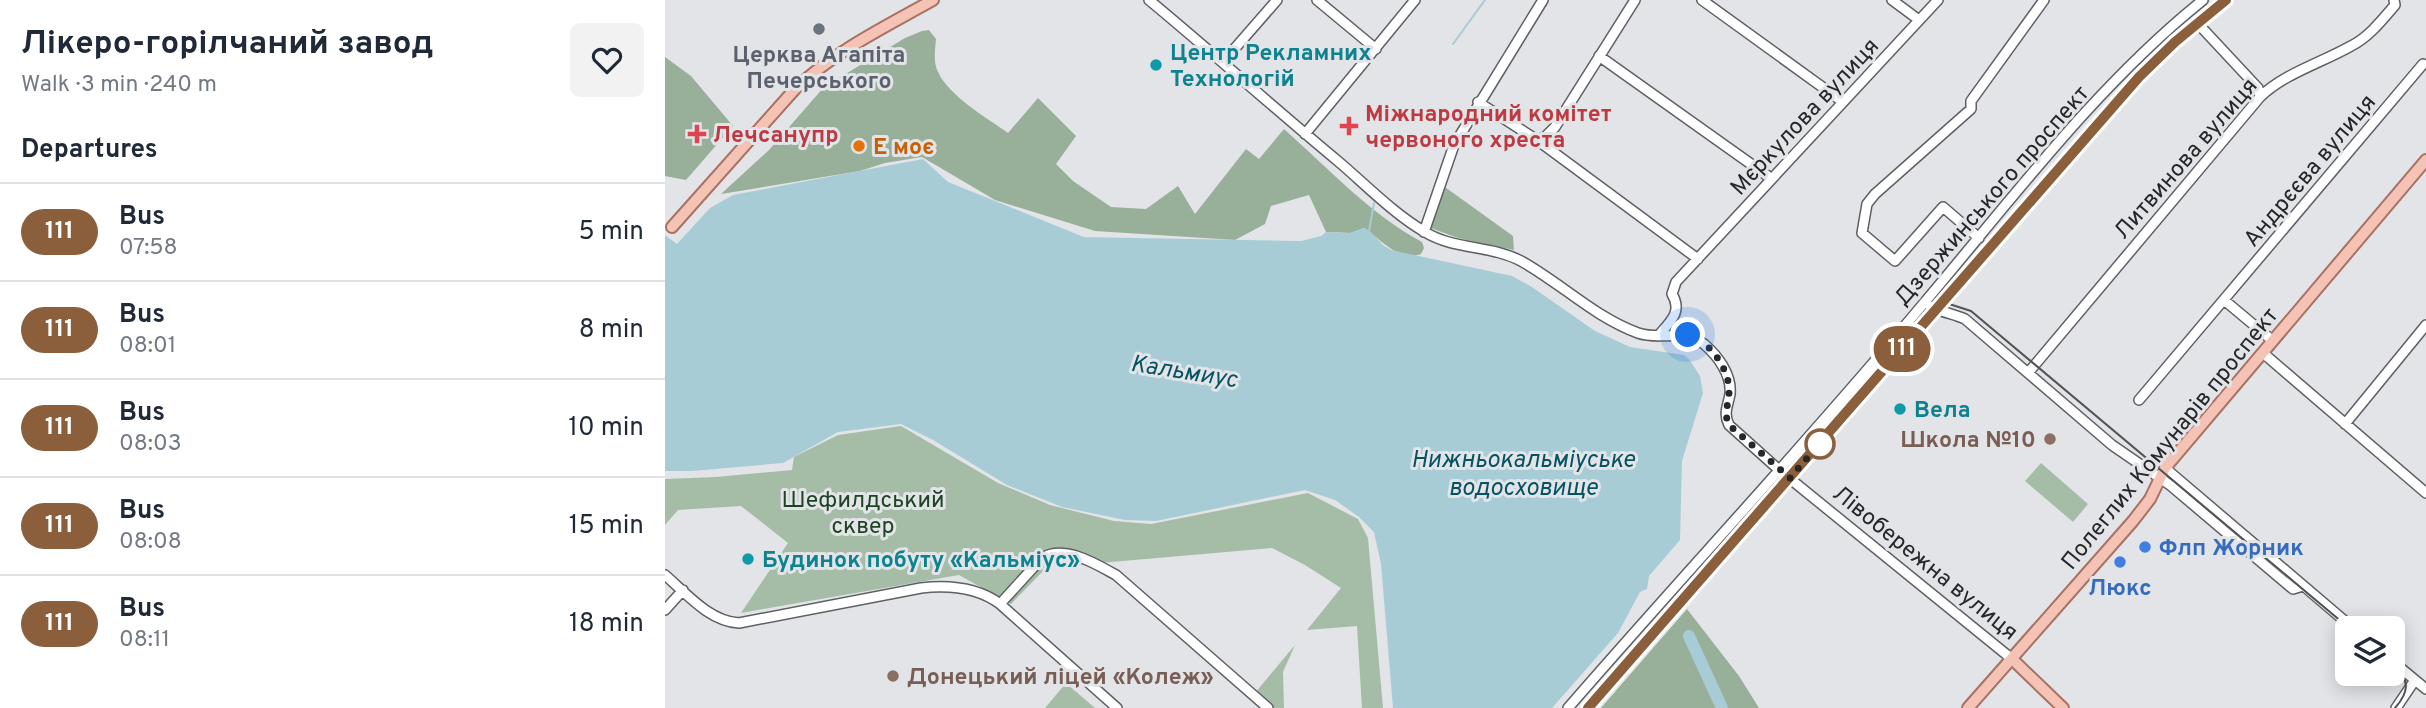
<!DOCTYPE html>
<meta charset="utf-8">
<style>
:root{--surface:#fff;--page:#f2f2f3;--text:#1f2937;--muted:#747a83;--line:#e0e1e3}
body{margin:0;font-family:Overpass,sans-serif;background:var(--page);color:var(--text);height:100vh;display:flex;flex-direction:column;font-size:26px;white-space:nowrap}
*{box-sizing:border-box;margin:0}
p{font-size:23px;color:var(--muted)}
.icon{flex:none;width:38px;height:38px;fill:none;stroke:currentColor;stroke-width:2;stroke-linecap:round;stroke-linejoin:round}
.map{position:relative;flex:1;overflow:hidden}
.side{display:flex;flex-direction:column;background:var(--surface);width:665px}
.side>*{flex:none}
.badge{padding:0 14px;border-radius:23px;font-size:24px;line-height:46px}
.controls{position:absolute;left:1670px;top:616px;display:grid;gap:14px}
.controls a{display:grid;place-items:center;width:70px;height:70px;border-radius:10px;background:var(--surface);box-shadow:0 4px 18px #0003;font-size:35px}
.you{position:absolute;width:35px;height:35px;margin:-18px;border:5px solid #fff;border-radius:50%;background:#1a73e8;box-shadow:0 0 0 10px #1a73e833}
.map>.badge{position:absolute;translate:-50% -50%;box-shadow:0 0 0 4px #fff}
h2{padding:0 21px;font-size:26px;line-height:63px}
.round{display:grid;place-items:center;flex:none;width:74px;height:74px;border-radius:10px;background:var(--page)}
.summary{display:flex;align-items:center;justify-content:space-between;height:119px;padding:0 21px}
h1{font-size:33px;font-weight:700;line-height:52px}
ul{padding:0;list-style:none}
li{display:flex;align-items:center;gap:21px;height:98px;padding:0 21px;border-top:2px solid var(--line)}
li div{flex:1}
li b{display:block;font-size:26px}
li em{font-style:normal}
li .badge{min-width:77px;font-weight:700;text-align:center}
main{display:flex;flex:1;min-height:0}
.map>svg:first-child{display:block}
.green{fill:#a5bda7}
.forest{fill:#98b09a}
.water{fill:#a8ccd6}
.lines{fill:none;stroke-linecap:round;stroke-linejoin:round}
.stream{stroke:#a8ccd6;stroke-width:2}
.river{stroke:#a8ccd6;stroke-width:12}
.minor-casing{stroke:#5f6064;stroke-width:12}
.major-casing{stroke:#a87263;stroke-width:14}
.minor{stroke:#fff;stroke-width:9}
.major{stroke:#f5c3b5;stroke-width:10}
.tram{stroke:#515354;stroke-width:2}
.line-casing{stroke:#fff;stroke-width:16}
.line{stroke:#8b5e3c;stroke-width:10}
.walk{stroke:#262728;stroke-width:7;stroke-dasharray:0 12.6}
.worship-dot{fill:#6b7280;stroke:#e2e4e8;stroke-width:2.5}
.culture-dot{fill:#0f9aa8;stroke:#e2e4e8;stroke-width:2.5}
.health-dot{fill:#e0444e;stroke:#e2e4e8;stroke-width:2.5}
.food-dot{fill:#e8710a;stroke:#e2e4e8;stroke-width:2.5}
.education-dot{fill:#8d6e63;stroke:#e2e4e8;stroke-width:2.5}
.stop-dot{fill:#fff;stroke:#8b5e3c;stroke-width:3.5}
.shop-dot{fill:#3f7fe0;stroke:#e2e4e8;stroke-width:2.5}
.labels{text-anchor:middle;stroke-width:6;stroke-linejoin:round;paint-order:stroke}
.culture-label{font-size:23px;font-weight:bold;fill:#0d838f;stroke:#e2e4e8;text-anchor:start}
.worship-label{font-size:23px;font-weight:bold;fill:#5b616d;stroke:#e2e4e8}
.health-label{font-size:23px;font-weight:bold;fill:#be3a42;stroke:#e2e4e8;text-anchor:start}
.street-label{font-size:23px;fill:#262728;stroke:#e2e4e8}
.food-label{font-size:23px;font-weight:bold;fill:#c56008;stroke:#e2e4e8;text-anchor:start}
.education-label{font-size:23px;font-weight:bold;fill:#785e54;stroke:#e2e4e8;text-anchor:end}
.park-label{font-size:23px;fill:#1e4424;stroke:#e2e4e8}
.shop-label{font-size:23px;font-weight:bold;fill:#366cbe;stroke:#e2e4e8;text-anchor:start}
.water-label{font-size:24px;font-style:italic;fill:#055362;stroke:#e2e4e8}
</style>
<main>
<section class="side">
<div class="summary"><div><h1>Лікеро-горілчаний завод</h1><p>Walk · 3 min · 240 m</p></div><a class="round"><svg class="icon" aria-label="heart" viewBox="0 0 24 24"><path d="M12 20l-8-8c-3-5 5-10 8-4 3-6 11-1 8 4z"/></svg></a></div>
<h2>Departures</h2>
<ul>
<li><span class="badge" style="background:#8b5e3c;color:#fff">111</span><div><b>Bus</b><p>07:58</p></div><em>5 min</em></li>
<li><span class="badge" style="background:#8b5e3c;color:#fff">111</span><div><b>Bus</b><p>08:01</p></div><em>8 min</em></li>
<li><span class="badge" style="background:#8b5e3c;color:#fff">111</span><div><b>Bus</b><p>08:03</p></div><em>10 min</em></li>
<li><span class="badge" style="background:#8b5e3c;color:#fff">111</span><div><b>Bus</b><p>08:08</p></div><em>15 min</em></li>
<li><span class="badge" style="background:#8b5e3c;color:#fff">111</span><div><b>Bus</b><p>08:11</p></div><em>18 min</em></li>
</ul>
</section>
<div class="map">
<svg width="1761" height="708" viewBox="0 0 1761 708">
<rect width="100%" height="100%" fill="#e2e4e8"/>
<path class="green" d="M236,426l97,57 52,22 64,16 37,3 157,-31 50,26 10,19 15,170h-21l-5,-82 -50,4 34,-42 -36,-23 -33,-17 -195,17 -27,-1 -39,40 -52,-29 -218,38 47,-70 -47,-37 -63,4 -13,15v-46l51,-2 76,-7 2,-13 44,-22z
M1376,463l47,41 -15,18 -48,-41z
M630,645l-12,27 1,36h-12l-17,-15z
M401,683l29,25h-50z"/>
<path class="forest" d="M264,30l7,9c-1,11 -3,23 2,33 11,24 49,46 70,61l30,-35 38,38 -20,28 17,17 38,26 35,2 32,-23 17,28 51,-65 13,10 25,-30c44,39 86,85 138,113l2,6 -3,6c-23,8 -40,-15 -57,-26l-14,5 -24,-1 -17,-37 -38,11 -6,18 -30,16 -140,-9 -100,-31 -73,-43 -37,6 -25,8 -139,23 48,-44 55,-63 81,-49 17,-7z
M0,57l26,19 42,50 -47,54 -21,-4z
M777,185l71,51 1,14 -56,-12 -30,-11z
M1022,609l52,67 20,32h-158z"/>
<path class="water" d="M258,159l25,23 136,55 217,4 20,-5 5,-4 24,1 14,-5 5,2 14,15 8,5 121,26 20,11 63,44 35,16 54,8 5,4 11,17 3,17 -21,68 -2,79 -31,36 -2,13 -7,3 -22,41 -66,75h-159l-12,-144 -7,-32 -15,-15 -24,-17 -30,-10 -149,31 -31,-1 -63,-13 -55,-22 -74,-45 -32,-16 -63,8 -55,31 -91,8h-27v-236l12,9 33,-36 23,-13z"/>
<g class="lines">
<path class="stream" d="M788,44l32,-44
M704,231l5,-28"/>
<path class="river" d="M1024,636l33,72"/>
<g class="minor-casing">
<path id="minor" d="M484,0c64,53 126,109 190,162 27,23 55,52 86,70 29,18 66,13 96,29 40,22 73,56 117,72 22,8 46,-5 66,11 14,12 28,31 26,50 -2,12 -7,19 -1,31l49,44 234,190
M652,0l59,49
M1037,0l141,102
M1227,0l27,20
M1537,28l56,60 2,9
M934,56l173,123
M558,62l54,-62
M813,102l59,38 161,119
M640,134l110,-134
M872,140l8,-3 10,-10 80,-127
M759,232l30,-87 89,-145
M1314,238l-36,-31 -48,54 -33,-28 5,-29 8,-10 96,-85v-8l73,-101
M1559,300l49,41
M1260,302c14,11 24,10 40,17l147,126 58,40 123,104 10,-3
M993,336c12,-14 25,-24 14,-42l4,-12 262,-282
M1598,353l163,140
M1363,373l232,-276c25,-24 61,-34 91,-51 18,-9 31,-26 44,-41l-1,-5
M1474,400l284,-336
M1680,424l81,-99
M1500,468l188,160
M0,575c22,19 44,46 74,48l182,-35c27,-3 56,-1 79,16l117,104
M335,604l42,-46c22,-14 54,6 74,17l152,133
M0,610l18,-20
M1727,661l34,28
M903,708c118,-136 241,-267 356,-405 88,-104 172,-217 279,-303
M923,708l551,-631 36,-35 51,-42
M1731,708l19,-28"/>
</g>
<g class="major-casing">
<path id="major" d="M7,227l123,-138c40,-38 90,-62 138,-89
M1347,659l51,49
M1303,708l165,-187 17,-22 15,-31 261,-308"/>
</g>
<use href="#minor" class="minor"/>
<use href="#major" class="major"/>
<path class="tram" d="M1265,306l13,-4 28,9 378,317
M1727,664c18,15 18,27 3,44
M916,708l554,-635 37,-35 46,-38"/>
</g>
<g class="lines">
<g class="line-casing">
<path id="line" d="M923,708l551,-631 36,-35 51,-42"/>
</g>
<use href="#line" class="line"/>
<path class="walk" d="M1023,335c22,6 42,35 41,57 0,13 -6,20 0,33l61,53 36,-42 -6,8"/>
</g>
<circle class="worship-dot" cx="154" cy="29" r="7"/>
<g class="culture-dot">
<circle cx="491" cy="65" r="7"/>
<circle cx="1235" cy="409" r="7"/>
<circle cx="83" cy="559" r="7"/>
</g>
<g class="health-dot">
<path d="M680.5 115.5h7v7h7v7h-7v7h-7v-7h-7v-7h7z"/>
<path d="M28.5 123.5h7v7h7v7h-7v7h-7v-7h-7v-7h7z"/>
</g>
<circle class="food-dot" cx="194" cy="146" r="7"/>
<g class="education-dot">
<circle cx="1385" cy="439" r="7"/>
<circle cx="228" cy="676" r="7"/>
</g>
<circle class="stop-dot" cx="1155" cy="444" r="14"/>
<g class="shop-dot">
<circle cx="1480" cy="547" r="7"/>
<circle cx="1455" cy="562" r="7"/>
</g>
<g class="labels">
<g class="culture-label">
<text x="505" y="60">Центр Рекламних<tspan x="505" dy="26">Технологій</tspan></text>
<text x="1249" y="417">Вела</text>
<text x="97" y="567">Будинок побуту «Кальміус»</text>
</g>
<g class="worship-label">
<text x="154" y="62">Церква Агапіта<tspan x="154" dy="26">Печерського</tspan></text>
</g>
<g class="health-label">
<text x="700" y="121">Міжнародний комітет<tspan x="700" dy="26">червоного хреста</tspan></text>
<text x="48" y="142">Лечсанупр</text>
</g>
<g class="street-label">
<text transform="translate(1139 116) rotate(-47)" y="8">Мєркулова вулиця</text>
<text transform="translate(1520 158) rotate(-49)" y="8">Литвинова вулиця</text>
<text transform="translate(1644 170) rotate(-50)" y="8">Андрєєва вулиця</text>
<text transform="translate(1326 195) rotate(-49)" y="8">Дзержинського проспект</text>
<text transform="translate(1504 438) rotate(-51)" y="8">Полеглих Комунарів проспект</text>
<text transform="translate(1261 562) rotate(39)" y="8">Лівобережна вулиця</text>
</g>
<g class="food-label">
<text x="208" y="154">Е моє</text>
</g>
<g class="education-label">
<text x="1371" y="447">Школа №10</text>
<text x="242" y="684" text-anchor="start">Донецький ліцей «Колеж»</text>
</g>
<g class="park-label">
<text x="198" y="507">Шефилдський<tspan x="198" dy="26">сквер</tspan></text>
</g>
<g class="shop-label">
<text x="1494" y="555">Флп Жорник</text>
<text x="1455" y="595" text-anchor="middle">Люкс</text>
</g>
<g class="water-label">
<text transform="translate(519 371) rotate(9)" y="8">Кальмиус</text>
<text x="858" y="467">Нижньокальміуське<tspan x="858" dy="28">водосховище</tspan></text>
</g>
</g>
</svg>
<div class="controls">
<a><svg class="icon" aria-label="layers" viewBox="0 0 24 24"><path d="M12 4l9 5-9 5-9-5zM3 14l9 5 9-5"/></svg></a>
</div>
<div class="you" style="left:1023px;top:335px"></div>
<b class="badge" style="left:1237px;top:349px;background:#8b5e3c;color:#fff">111</b>
</div>
</main>
